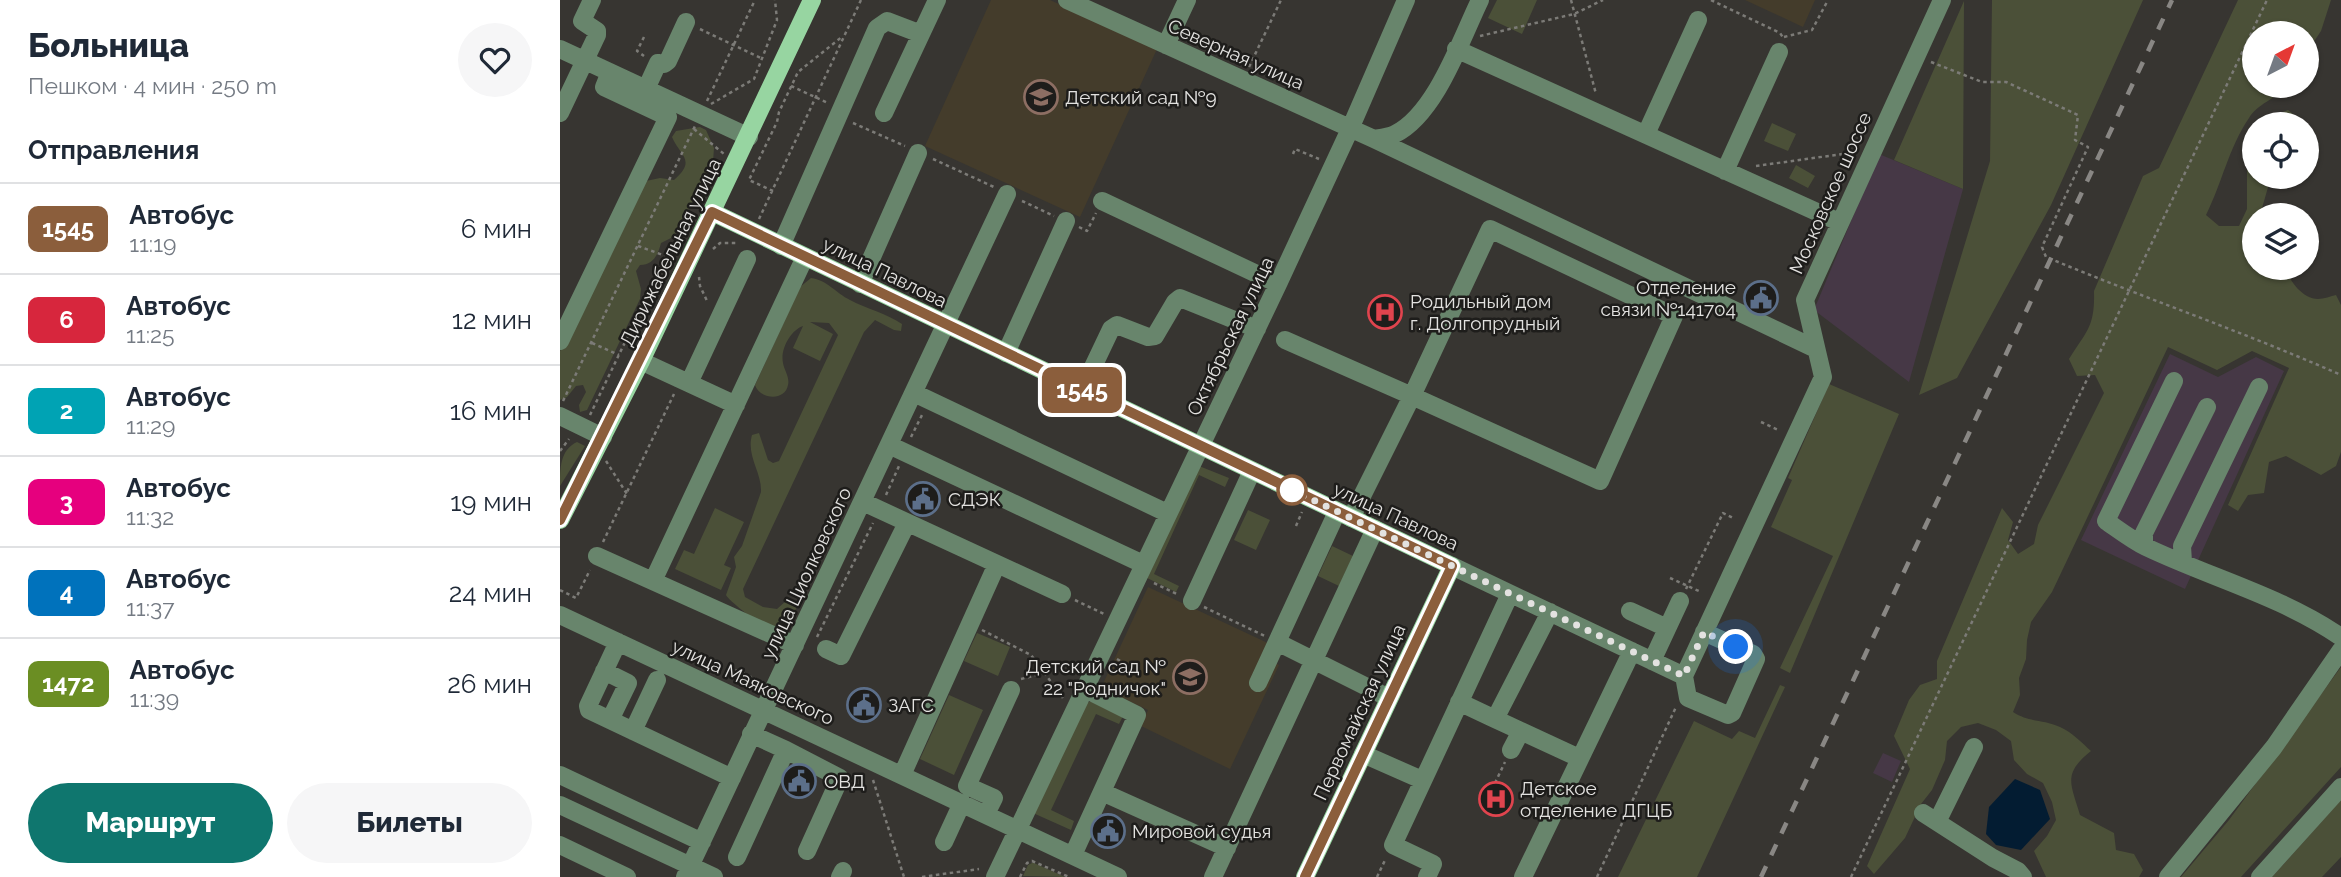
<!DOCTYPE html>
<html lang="ru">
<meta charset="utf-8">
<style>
:root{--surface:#fff;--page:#f6f6f7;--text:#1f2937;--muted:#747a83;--line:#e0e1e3;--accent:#0f766e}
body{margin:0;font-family:Raleway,sans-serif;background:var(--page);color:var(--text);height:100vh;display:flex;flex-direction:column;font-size:26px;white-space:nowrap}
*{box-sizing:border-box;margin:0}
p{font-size:23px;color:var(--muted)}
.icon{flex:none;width:38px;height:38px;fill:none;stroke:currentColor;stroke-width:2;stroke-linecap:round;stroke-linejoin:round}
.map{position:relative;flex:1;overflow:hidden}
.side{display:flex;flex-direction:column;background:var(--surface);width:560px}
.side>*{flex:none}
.badge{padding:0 14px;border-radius:10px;font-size:24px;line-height:46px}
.needle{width:46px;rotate:41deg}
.tools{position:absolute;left:1682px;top:21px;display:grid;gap:14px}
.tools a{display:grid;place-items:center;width:77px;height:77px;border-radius:50%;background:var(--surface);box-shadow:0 2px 5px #0004;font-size:35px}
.you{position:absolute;width:35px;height:35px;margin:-18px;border:5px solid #fff;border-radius:50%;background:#1a73e8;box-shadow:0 0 0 10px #1a73e833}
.map>.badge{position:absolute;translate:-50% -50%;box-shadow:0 0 0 4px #fff}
h2{padding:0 28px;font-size:26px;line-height:63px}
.round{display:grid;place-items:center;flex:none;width:74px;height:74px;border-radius:37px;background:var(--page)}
.headline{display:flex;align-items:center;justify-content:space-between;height:119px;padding:0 28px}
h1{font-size:33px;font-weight:800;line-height:52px}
.action{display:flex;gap:14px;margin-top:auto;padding:14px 28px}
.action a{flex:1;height:80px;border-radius:42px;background:var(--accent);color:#fff;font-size:28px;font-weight:800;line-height:80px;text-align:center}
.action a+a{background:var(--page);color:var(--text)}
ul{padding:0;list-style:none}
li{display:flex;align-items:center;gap:21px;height:91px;padding:0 28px;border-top:2px solid var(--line)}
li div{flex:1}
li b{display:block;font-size:26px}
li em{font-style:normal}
li .badge{min-width:77px;font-weight:700;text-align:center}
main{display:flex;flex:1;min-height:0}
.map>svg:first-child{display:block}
.industrial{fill:#463846}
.education{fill:#443c2b}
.green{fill:#4b5038}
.water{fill:#031c32}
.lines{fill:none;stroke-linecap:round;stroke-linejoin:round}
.path{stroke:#7c7b77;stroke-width:2.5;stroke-dasharray:3.5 3.5;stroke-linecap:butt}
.minor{stroke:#68856c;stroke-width:18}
.major{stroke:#97d5a1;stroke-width:18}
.rail{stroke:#898784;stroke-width:4.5;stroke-dasharray:12 12;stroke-linecap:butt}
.line-casing{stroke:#fff;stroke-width:16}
.line{stroke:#8b5e3c;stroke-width:10}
.walk{stroke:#e3e2e0;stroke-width:7;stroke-dasharray:0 12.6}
.stop-dot{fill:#fff;stroke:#8b5e3c;stroke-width:3.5}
.labels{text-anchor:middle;stroke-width:5;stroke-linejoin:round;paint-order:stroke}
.street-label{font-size:19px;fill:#e3e2e0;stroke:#1e1d1b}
.poi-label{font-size:19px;fill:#e3e2e0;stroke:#1e1d1b;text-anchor:start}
</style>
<main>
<section class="side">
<div class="headline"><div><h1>Больница</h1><p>Пешком · 4 мин · 250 m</p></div><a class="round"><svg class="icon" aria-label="heart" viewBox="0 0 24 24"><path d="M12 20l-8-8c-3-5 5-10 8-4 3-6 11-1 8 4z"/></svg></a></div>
<h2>Отправления</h2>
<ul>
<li><span class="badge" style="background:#8b5e3c;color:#fff">1545</span><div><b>Автобус</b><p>11:19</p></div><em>6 мин</em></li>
<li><span class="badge" style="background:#d7263d;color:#fff">6</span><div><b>Автобус</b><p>11:25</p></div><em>12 мин</em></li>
<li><span class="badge" style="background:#00a3b4;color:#fff">2</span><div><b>Автобус</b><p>11:29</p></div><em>16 мин</em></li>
<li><span class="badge" style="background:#e6007e;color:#fff">3</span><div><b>Автобус</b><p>11:32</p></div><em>19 мин</em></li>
<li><span class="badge" style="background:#0072bc;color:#fff">4</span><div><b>Автобус</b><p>11:37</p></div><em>24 мин</em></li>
<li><span class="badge" style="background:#6b8e23;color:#fff">1472</span><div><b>Автобус</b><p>11:39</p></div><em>26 мин</em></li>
</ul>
<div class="action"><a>Маршрут</a><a>Билеты</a></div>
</section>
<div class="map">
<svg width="1781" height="877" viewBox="0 0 1781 877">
<rect width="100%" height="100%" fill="#373531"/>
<path class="industrial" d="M1319,154l84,35 -54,193 -95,-72z
M1610,354l48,23 38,-20 28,14 -99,218 -104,-49z
M1323,753l18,8 -9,21 -19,-9z"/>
<path class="education" d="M431,0h59l107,49 -77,168 -155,-71z
M1185,0h70l-12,27z
M588,587l124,58 -6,14 13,6 -49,104 -89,-43 7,-16 -47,-22z"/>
<path class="green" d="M937,0h40l-15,34 -34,-16z
M1432,0h151l-92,205 -94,173 -38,17 71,-234z
M1678,0h93l-10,31 -14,21 -1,-19h-52v53h32c-10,13 -29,18 -37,32 -20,29 -27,65 -43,97l13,11h20l8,-17v-40l7,-8v16h17l-11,38h-6v53h32c3,13 17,31 32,31 6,0 13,-3 18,-4l5,10v147l-5,14 -15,9 -35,-19 -17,6 -5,31 -16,2 -10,16 -10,-6 61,-137 -37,-17 -35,19 -49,-23 -116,245 -21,30 -4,18 -1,19 -7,19 1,17 -7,17c17,11 30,7 47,15 12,5 22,16 31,24 -29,23 -20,33 -11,64l34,18 2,17 18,4 9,16 -4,7h-93l-12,-26 13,-15 9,-16 -4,-18 -9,-19 -16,-9 -13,-14 -3,-19 -15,-11 -18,-7 -17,4 -14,14 -2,19 -13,30 -11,14 -16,34 -31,36 -7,-8 43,-97 -16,-33 15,-36 11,-15 17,-6v-18l65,-153 11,14 -5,18 10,14 16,-10 4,-19 66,-132 -9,-18 -18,1 -8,-17c18,-29 26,-32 25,-68l49,-115 16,-8z
M1404,1l-1,188 -69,-29z
M1728,110l14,11 -1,3h-33l2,-7z
M1212,123l24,11 -8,17 -24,-10z
M140,127l6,3 8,18 -1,14 -36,70 -4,5 -12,6c-3,12 -8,22 -21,22l-4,6 5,18 -1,10 -53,111 -7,2 -1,-7 7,-13 -3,-7 -7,1 -9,11 -7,3v-49l17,-25 18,-45 51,-100 14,-3 14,2c23,-20 6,-24 -2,-43l4,-6z
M1236,165l19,11 -7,12 -19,-10z
M251,278c16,2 25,15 39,22 17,9 36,13 52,24l-1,7 -7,-1 -19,-10 -11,12 -121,257 2,8 18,10 14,2 10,-9h7l3,7 -14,25c-5,-2 -11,-3 -17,-5 -7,-3 -37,-26 -40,-32l10,-28 -2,-10 8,-11 19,-54c1,-20 -15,-36 -9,-57l7,-2 9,27 5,3 6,-2 59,-126 -9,-12 -19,-1 23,12 -13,27 -27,-13 10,-22c-12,4 -23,23 -20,37 1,7 7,14 5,22 -3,17 -29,14 -33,0l45,-98z
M1269,384l70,30 -109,259 -10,-5 53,-112 -62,-29 21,-47 -4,-2z
M17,442l8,4 -25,40c0,-18 0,-36 17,-44z
M639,466l30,12 -4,9 -26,-12 -45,99 25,12 -3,6 -31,-15z
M155,508l29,14 -20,43 7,3 -10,22 -46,-21 9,-19 10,4z
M688,510l22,10 -14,30 -22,-10z
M772,546l21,10 -14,30 -21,-10z
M417,633l33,14 -12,29 -34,-15z
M1781,667v100l-100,110h-60l48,-57z
M1220,685l5,2 -88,190h-79l76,-156 38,18 7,-8 16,7z
M389,695l34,15 -29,65 -34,-16z
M532,701l31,15 -4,8 -23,-10 -45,96 23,11 -3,9 -38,-17 53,-110z
M1781,800v57l-19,20h-50z
M472,863h2l31,14 -42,-1 5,-11z"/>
<path class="water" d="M1455,779l25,11 10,29 -29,31 -25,-5 -10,-11 3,-27z"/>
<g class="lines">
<path class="path" d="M1011,0l25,94
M1151,0l69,33 4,6
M140,29l63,30
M920,36l94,-22 29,-14
M84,37l-7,14 7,5
M1224,37l28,-7 16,-30
M1371,62l51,20h24l72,33 -3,25 13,7 -46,100 4,10c98,41 198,75 295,118
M689,67l32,-67
M231,86l37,17
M147,101l48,-101
M151,104l43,-25 23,-59 -2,-20
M293,123l52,23
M134,129l30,25
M733,154l2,-5 24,10
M373,159l61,28
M1196,166l101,-14
M213,191l-24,-11 28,-58 2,-10 19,-40 45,-36
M462,201l32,15
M199,219l102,-219
M519,227l8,4 9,-18
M78,246l36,13
M153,249l7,-6h18
M139,277l1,9 8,17
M32,343l27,12
M3,401l132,-275
M30,415l73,-152 7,-2
M1201,422l17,8
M351,437l11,-22
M0,451l9,-12
M46,461l21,33
M326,495l13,-29
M736,526l6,-14
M43,542l71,-148
M1110,578l31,14
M594,583l25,12
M1126,589l37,-76 12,6
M0,590l16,8 14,-28
M515,600l29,14
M644,607l61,29
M422,630l49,25 32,43
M257,637l56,-114
M557,659l7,4
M169,667l33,15
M461,679l24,-6
M313,780l31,97
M935,783l10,-21
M362,877l57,-8
M460,877l7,-14 5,-2 37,16
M817,877l9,-19
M1037,877l79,-170
M1291,877l416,-877"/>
<path class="minor" d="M507,0l307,139 442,210
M606,45l21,-45
M0,49l189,88
M896,49l383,173
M86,89l12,-26 6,1 4,-3 18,-39
M0,113l37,-78v-4l-15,-10 10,-21
M324,113l53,-113
M1086,134l52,-114
M814,139c6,-1 15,-2 21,-5 41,-20 66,-95 85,-134
M1165,171l54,-119
M542,201l176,83
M930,229l184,87 -74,165 -188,-85z
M221,246l96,-218 10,-7 34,13
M300,284l58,-131
M725,340l127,56 -61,122
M0,341l108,-224 -64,-30 6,-15
M446,353l60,-132
M81,361l95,44
M1614,381l-68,140c13,9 26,19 40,26 65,31 135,49 195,90
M129,383l58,-124
M522,390l29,-61 6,-4 31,12 7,-1 20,-34 5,-4 77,31
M354,393l253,120
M0,416l43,21
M329,445l254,119
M303,502l199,92
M1584,546v-13l63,-126
M37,556l198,89
M1623,562l-1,-16 77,-159
M892,566l232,110
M93,581l152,-324
M632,601l60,-130
M1070,611l37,17
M990,612l-55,107 84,39
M0,615l558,262
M1144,632l49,22 3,5 -24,54 -4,2 -40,-17 -4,-22 139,-299 -18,-77 137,-300
M58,642l-30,64 1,4 143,68
M717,642l112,56
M266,649l15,7 66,-133
M1092,661l28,-60
M44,671l24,12 -18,37
M698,683l79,-171
M899,702l36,17
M73,731l24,-51
M226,750l54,28 -33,73
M951,750l10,-19
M803,754l59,26
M0,775l142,67
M342,775l95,-211
M542,792l125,56
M0,805l154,72
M1363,813l70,45 25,13 5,6
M426,814l8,-16 -27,-12 44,-96
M1377,822l37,-75
M384,842l18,-39
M0,845l67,32
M513,855l64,-140 -52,-26
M177,857l49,-107 -35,-16
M125,877l322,-683
M280,877l3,-6
M435,877l283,-593 72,-155 56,-129
M653,877l162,-348
M867,877l6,-13 -40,-19 117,-251
M963,877l109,-226
M1608,877l106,-130 67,-97
M1700,877l81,-90"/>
<path class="major" d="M152,212l740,354 -147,311
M0,520l81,-159 171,-361"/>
<path class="rail" d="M1201,877l411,-877"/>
</g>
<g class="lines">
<g class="line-casing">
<path id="line" d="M0,520l152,-308 740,354 -147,311"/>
</g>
<use href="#line" class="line"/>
<path class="walk" d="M732,490l392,186 20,-44 32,15"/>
</g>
<defs>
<g id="school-ring" transform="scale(1.75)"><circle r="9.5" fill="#1e1d1b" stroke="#8d6e63" stroke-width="1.5"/><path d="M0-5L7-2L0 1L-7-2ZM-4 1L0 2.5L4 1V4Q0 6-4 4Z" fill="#8d6e63"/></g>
<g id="civic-ring" transform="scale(1.75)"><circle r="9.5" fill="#1e1d1b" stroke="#5c6f8a" stroke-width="1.5"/><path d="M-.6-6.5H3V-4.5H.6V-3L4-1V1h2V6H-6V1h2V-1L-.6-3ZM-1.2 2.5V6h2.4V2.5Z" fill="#5c6f8a"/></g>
<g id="hospital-ring" transform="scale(1.75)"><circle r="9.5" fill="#1e1d1b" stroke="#e0444e" stroke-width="1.5"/><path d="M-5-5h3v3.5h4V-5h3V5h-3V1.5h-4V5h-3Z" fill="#e0444e"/></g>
</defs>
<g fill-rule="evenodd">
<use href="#school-ring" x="481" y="97"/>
<use href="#civic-ring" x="1201" y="298"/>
<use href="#hospital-ring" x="825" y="312"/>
<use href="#civic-ring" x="363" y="499"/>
<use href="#school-ring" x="630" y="677"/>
<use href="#civic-ring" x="304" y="705"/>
<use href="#civic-ring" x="239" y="781"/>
<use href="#hospital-ring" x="936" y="799"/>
<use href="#civic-ring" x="548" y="831"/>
</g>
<circle class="stop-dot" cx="732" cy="490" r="14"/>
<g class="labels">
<g class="street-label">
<text transform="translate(676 54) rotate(24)" y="7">Северная улица</text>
<text transform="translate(1270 193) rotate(-66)" y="7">Московское шоссе</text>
<text transform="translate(110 252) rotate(-64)" y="7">Дирижабельная улица</text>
<text transform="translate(325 272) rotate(26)" y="7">улица Павлова</text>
<text transform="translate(670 336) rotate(-64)" y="7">Октябрьская улица</text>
<text transform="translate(836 516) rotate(25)" y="7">улица Павлова</text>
<text transform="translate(246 573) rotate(-65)" y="7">улица Циолковского</text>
<text transform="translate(193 682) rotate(25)" y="7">улица Маяковского</text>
<text transform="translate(799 712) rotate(-65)" y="7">Первомайская улица</text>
</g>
<g class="poi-label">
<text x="505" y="104">Детский сад №9</text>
<text x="1176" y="294" text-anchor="end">Отделение<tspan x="1176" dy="22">связи №141704</tspan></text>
<text x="850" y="308">Родильный дом<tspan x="850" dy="22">г. Долгопрудный</tspan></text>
<text x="388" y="506">СДЭК</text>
<text x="606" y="673" text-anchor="end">Детский сад №<tspan x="606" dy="22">22 "Родничок"</tspan></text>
<text x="328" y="712">ЗАГС</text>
<text x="264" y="788">ОВД</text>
<text x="960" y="795">Детское<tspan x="960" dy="22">отделение ДГЦБ</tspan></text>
<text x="572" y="838">Мировой судья</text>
</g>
</g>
</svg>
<div class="tools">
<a><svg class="needle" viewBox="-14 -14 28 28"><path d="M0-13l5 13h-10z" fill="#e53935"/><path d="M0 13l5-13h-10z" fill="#747a83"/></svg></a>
<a><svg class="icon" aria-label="locate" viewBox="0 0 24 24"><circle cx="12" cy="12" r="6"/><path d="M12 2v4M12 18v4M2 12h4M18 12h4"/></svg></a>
<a><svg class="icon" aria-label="layers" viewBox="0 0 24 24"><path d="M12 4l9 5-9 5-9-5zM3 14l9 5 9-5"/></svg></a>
</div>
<div class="you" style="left:1176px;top:647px"></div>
<b class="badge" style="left:522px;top:390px;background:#8b5e3c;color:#fff">1545</b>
</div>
</main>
